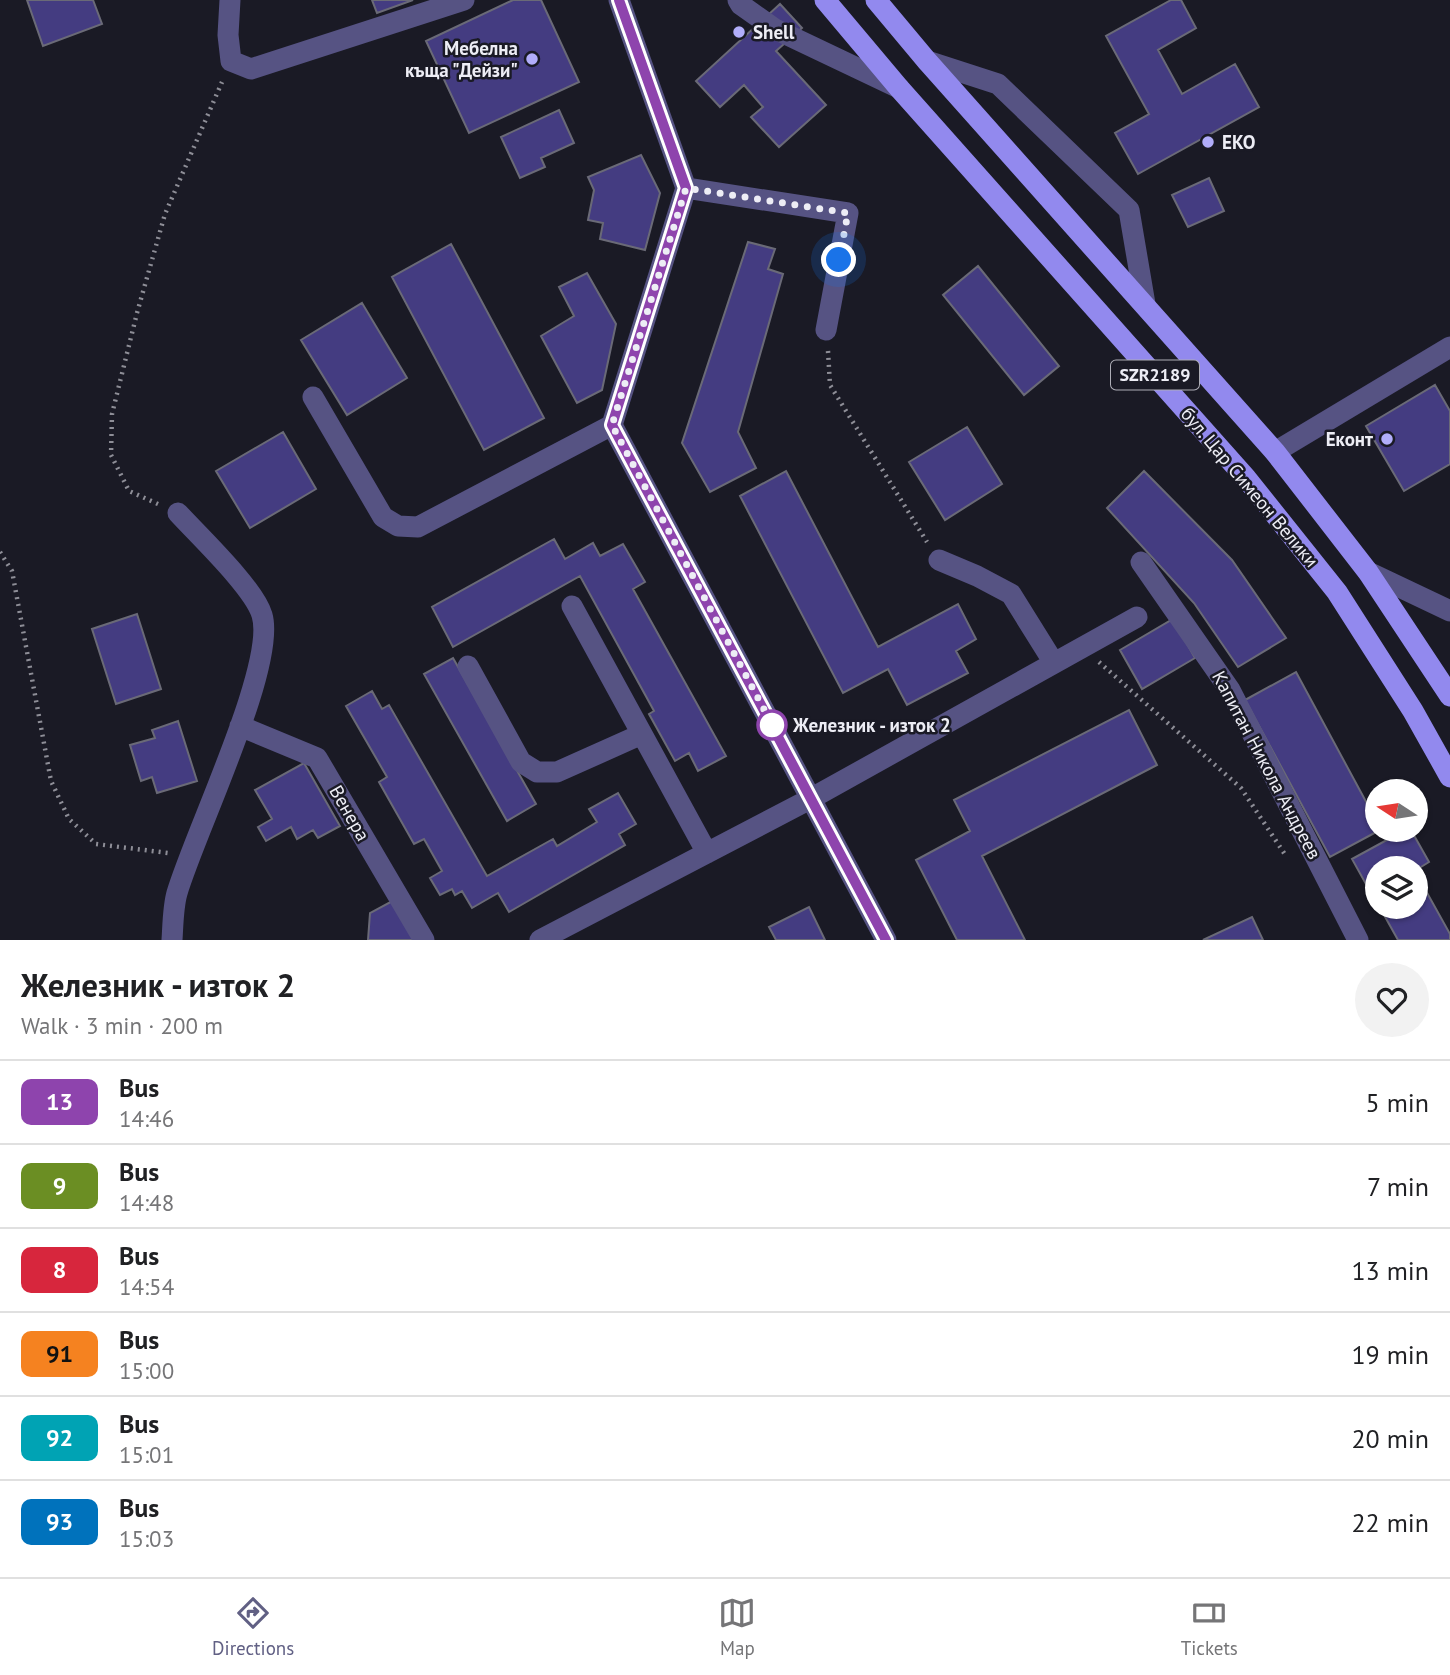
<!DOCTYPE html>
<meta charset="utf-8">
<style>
:root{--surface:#fff;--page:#f2f2f2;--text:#202124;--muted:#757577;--line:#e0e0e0;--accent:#616084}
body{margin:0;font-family:"PT Sans",sans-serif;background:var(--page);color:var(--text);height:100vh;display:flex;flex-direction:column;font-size:26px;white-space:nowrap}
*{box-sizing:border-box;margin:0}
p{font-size:23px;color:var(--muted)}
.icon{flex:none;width:38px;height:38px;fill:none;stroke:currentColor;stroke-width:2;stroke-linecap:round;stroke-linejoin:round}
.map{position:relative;height:940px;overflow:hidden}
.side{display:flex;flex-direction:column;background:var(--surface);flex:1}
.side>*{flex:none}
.badge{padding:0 14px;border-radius:10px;font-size:24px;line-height:46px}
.needle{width:46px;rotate:282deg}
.fabs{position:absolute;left:1365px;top:779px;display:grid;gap:14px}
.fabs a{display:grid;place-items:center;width:63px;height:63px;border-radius:50%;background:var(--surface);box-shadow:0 2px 5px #0004;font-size:35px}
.you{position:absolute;width:35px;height:35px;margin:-18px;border:5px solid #fff;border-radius:50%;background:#1a73e8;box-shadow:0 0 0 10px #1a73e833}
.map>.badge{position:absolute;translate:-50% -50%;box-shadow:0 0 0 4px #fff}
.round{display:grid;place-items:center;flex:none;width:74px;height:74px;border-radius:37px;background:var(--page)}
.summary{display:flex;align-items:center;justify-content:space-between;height:119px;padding:0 21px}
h1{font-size:33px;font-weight:800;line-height:52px}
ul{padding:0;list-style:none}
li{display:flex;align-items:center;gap:21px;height:84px;padding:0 21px;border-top:2px solid var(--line)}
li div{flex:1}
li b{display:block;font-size:26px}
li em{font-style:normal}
li .badge{min-width:77px;font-weight:700;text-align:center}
.menu{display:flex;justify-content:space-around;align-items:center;height:98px;border-top:2px solid var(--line);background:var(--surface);font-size:19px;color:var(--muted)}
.menu a{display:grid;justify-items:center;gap:4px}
.menu .active{color:var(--accent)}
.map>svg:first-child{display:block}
.building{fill:#443c81;stroke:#6a6a77;stroke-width:2}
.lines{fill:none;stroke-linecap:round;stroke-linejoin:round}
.path{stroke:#8e8e97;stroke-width:4.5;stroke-dasharray:2 5;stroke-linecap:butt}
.minor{stroke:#565383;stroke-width:21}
.major{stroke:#9289ee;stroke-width:21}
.line-casing{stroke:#fff;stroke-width:16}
.line{stroke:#8e44ad;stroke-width:10}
.walk{stroke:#ededf5;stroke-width:7;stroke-dasharray:0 12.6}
.poi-dot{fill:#b1adfa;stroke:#1a1a25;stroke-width:2.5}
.stop-dot{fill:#fff;stroke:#8e44ad;stroke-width:3.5}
.labels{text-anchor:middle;stroke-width:5;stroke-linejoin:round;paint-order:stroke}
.shield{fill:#1a1a25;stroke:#aeaeb7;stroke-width:2}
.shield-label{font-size:18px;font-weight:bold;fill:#ededf5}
.poi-label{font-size:19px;font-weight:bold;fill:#ededf5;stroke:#1a1a25;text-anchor:start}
.street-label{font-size:19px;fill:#ededf5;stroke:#1a1a25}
.stop-label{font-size:19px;font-weight:bold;fill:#ededf5;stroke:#1a1a25;text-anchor:start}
</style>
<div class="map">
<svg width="1450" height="940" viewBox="0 0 1450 940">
<rect width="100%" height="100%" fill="#1a1a25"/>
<path class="building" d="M27,0h66l9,24 -59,22z
M372,0h41l-36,13z
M513,0h28l38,82 -110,51 -43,-92z
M1171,0h10l15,28 -38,22 24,44 53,-30 24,43 -121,67 -23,-41 34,-19 -43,-78z
M780,4l22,24 -26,23 50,54 -47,42 -28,-30 12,-10 -19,-22 -24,22 -24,-26z
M559,110l15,33 -33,15 4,9 -25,11 -19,-41z
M641,155l19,38 -15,57 -45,-11 3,-16 -15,-3 6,-30 -6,-13z
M1209,178l15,33 -36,16 -16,-32z
M748,242l27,7 -7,20 15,5 -45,158 18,36 -46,24 -28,-49z
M451,244l93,174 -60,32 -92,-173z
M978,266l81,100 -35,29 -81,-100z
M587,273l29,51 -14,66 -25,13 -36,-67 33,-20 -15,-29z
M362,303l45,75 -60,37 -46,-75z
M1435,385l15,26v53l-46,27 -38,-65z
M967,427l35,57 -57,36 -36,-58z
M283,432l33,57 -66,39 -34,-57z
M786,471l92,176 80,-43 18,35 -20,12 12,22 -61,32 -19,-36 -45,24 -103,-197z
M1144,471l88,89 54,78 -48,29 -44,-64 -87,-95z
M554,539l11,20 28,-16 7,13 23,-12 22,38 -12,7 93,167 -28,15 -9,-18 -14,8 -26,-47 5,-3 -74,-135 -127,71 -21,-40z
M137,614l24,75 -45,15 -24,-75z
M1173,619l22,39 -53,31 -22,-39z
M453,658l83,146 -29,17 -83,-147z
M1296,672l81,150v8h3l-50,27 -85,-157z
M372,691l10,18 7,-4 98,171 66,-37 4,7 40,-24 -8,-13 29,-16 18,31 -17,10 6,11 -116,67 -11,-19 -26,15 -10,-17 -7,4 -3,-6 -12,6 -10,-17 12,-7 -18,-32 -10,5 -35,-62 8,-5 -41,-71z
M1129,710l28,55 -175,91 43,84h-68l-41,-80 54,-29 -16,-31z
M178,721l19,60 -40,12 -5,-16 -11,4 -11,-36 25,-7 -3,-8z
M304,763l36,63 -22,12 -5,-8 -16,9 -6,-12 -25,14 -8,-14 14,-8 -17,-29z
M1405,830h6l18,32 -13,8v-2h-39v36l-25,-45z
M1416,873l34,61v6h-52l-19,-34h37z
M398,898l18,42h-48l2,-27z
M809,907l16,33h-49l-7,-13z
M1252,917l11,23h-60z"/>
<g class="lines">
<path class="path" d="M828,351l2,34 97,157
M158,504l-29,-13 -18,-36 1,-41 25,-101 28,-99 57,-132
M0,552l12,19 39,210 18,38 27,25 72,9
M1099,662l142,126 45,68"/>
<path class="minor" d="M230,0l-2,35 3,26 20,8 213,-69
M619,0l67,188 -74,237 274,515
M738,0l3,5 34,24 124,59
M927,61l71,23 131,126 16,94
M686,188l162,25 -22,117
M313,397l70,120 15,9 20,1 194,-102
M1275,452l175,-105
M939,560l38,16 34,18 43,69
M1141,562l89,128 128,250
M1368,572l82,39
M572,606l135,247
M468,666l53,96 16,10h20l85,-38
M240,726l77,32 107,182
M172,940c1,-15 1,-33 5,-47 17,-59 100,-228 85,-278 -8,-27 -63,-79 -84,-102
M540,940l272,-142 325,-181"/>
<path class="major" d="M825,0l74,88 347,390 91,114 76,119 37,66
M876,0l51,61 348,391 93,120 82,124"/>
</g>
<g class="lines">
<g class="line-casing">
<path id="line" d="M619,0l67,188 -74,237 274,515"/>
</g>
<use href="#line" class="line"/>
<path class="walk" d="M772,725l2,3 -162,-303 74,-237 162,25 -9,47"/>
</g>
<g class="poi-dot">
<circle cx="739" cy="32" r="7"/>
<circle cx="532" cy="59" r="7"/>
<circle cx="1208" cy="142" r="7"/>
<circle cx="1387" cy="439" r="7"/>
</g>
<circle class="stop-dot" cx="772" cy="725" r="14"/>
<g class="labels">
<rect class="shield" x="1111" y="360.5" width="88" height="29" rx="5"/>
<g class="shield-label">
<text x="1155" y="381">SZR2189</text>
</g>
<g class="poi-label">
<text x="753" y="39">Shell</text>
<text x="518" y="55" text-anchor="end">Мебелна<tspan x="518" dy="22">къща "Дейзи"</tspan></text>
<text x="1222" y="149">EKO</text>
<text x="1373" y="446" text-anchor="end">Еконт</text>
</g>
<g class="street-label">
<text transform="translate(1250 487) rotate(50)" y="7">бул. Цар Симеон Велики</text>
<text transform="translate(1267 765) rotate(62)" y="7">Капитан Никола Андреев</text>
<text transform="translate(350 813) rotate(60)" y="7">Венера</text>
</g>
<g class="stop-label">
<text x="793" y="732">Железник - изток 2</text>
</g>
</g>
</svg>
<div class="fabs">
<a><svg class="needle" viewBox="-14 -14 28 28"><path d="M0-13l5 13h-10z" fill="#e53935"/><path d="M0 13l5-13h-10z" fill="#757577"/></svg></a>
<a><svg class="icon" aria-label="layers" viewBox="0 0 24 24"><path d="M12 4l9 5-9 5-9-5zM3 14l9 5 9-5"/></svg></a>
</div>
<div class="you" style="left:839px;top:260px"></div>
</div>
<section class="side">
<div class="summary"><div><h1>Железник - изток 2</h1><p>Walk · 3 min · 200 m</p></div><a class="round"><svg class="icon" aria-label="heart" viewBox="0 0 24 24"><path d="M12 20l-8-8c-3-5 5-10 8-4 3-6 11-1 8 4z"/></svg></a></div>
<ul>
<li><span class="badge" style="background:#8e44ad;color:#fff">13</span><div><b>Bus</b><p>14:46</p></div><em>5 min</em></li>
<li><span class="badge" style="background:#6b8e23;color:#fff">9</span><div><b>Bus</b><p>14:48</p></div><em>7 min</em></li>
<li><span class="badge" style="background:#d7263d;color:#fff">8</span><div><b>Bus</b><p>14:54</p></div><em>13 min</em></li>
<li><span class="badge" style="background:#f58220;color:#111">91</span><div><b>Bus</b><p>15:00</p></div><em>19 min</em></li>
<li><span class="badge" style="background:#00a3b4;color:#fff">92</span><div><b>Bus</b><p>15:01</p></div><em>20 min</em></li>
<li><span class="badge" style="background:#0072bc;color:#fff">93</span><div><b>Bus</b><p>15:03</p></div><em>22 min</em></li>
</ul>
</section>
<nav class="menu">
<a class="active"><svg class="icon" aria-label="directions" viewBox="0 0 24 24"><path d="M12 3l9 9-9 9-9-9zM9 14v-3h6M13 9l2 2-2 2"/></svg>Directions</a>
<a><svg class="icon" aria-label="map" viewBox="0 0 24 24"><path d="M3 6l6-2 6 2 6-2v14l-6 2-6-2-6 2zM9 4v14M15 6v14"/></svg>Map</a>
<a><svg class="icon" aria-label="tickets" viewBox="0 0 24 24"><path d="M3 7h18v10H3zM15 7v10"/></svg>Tickets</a>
</nav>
